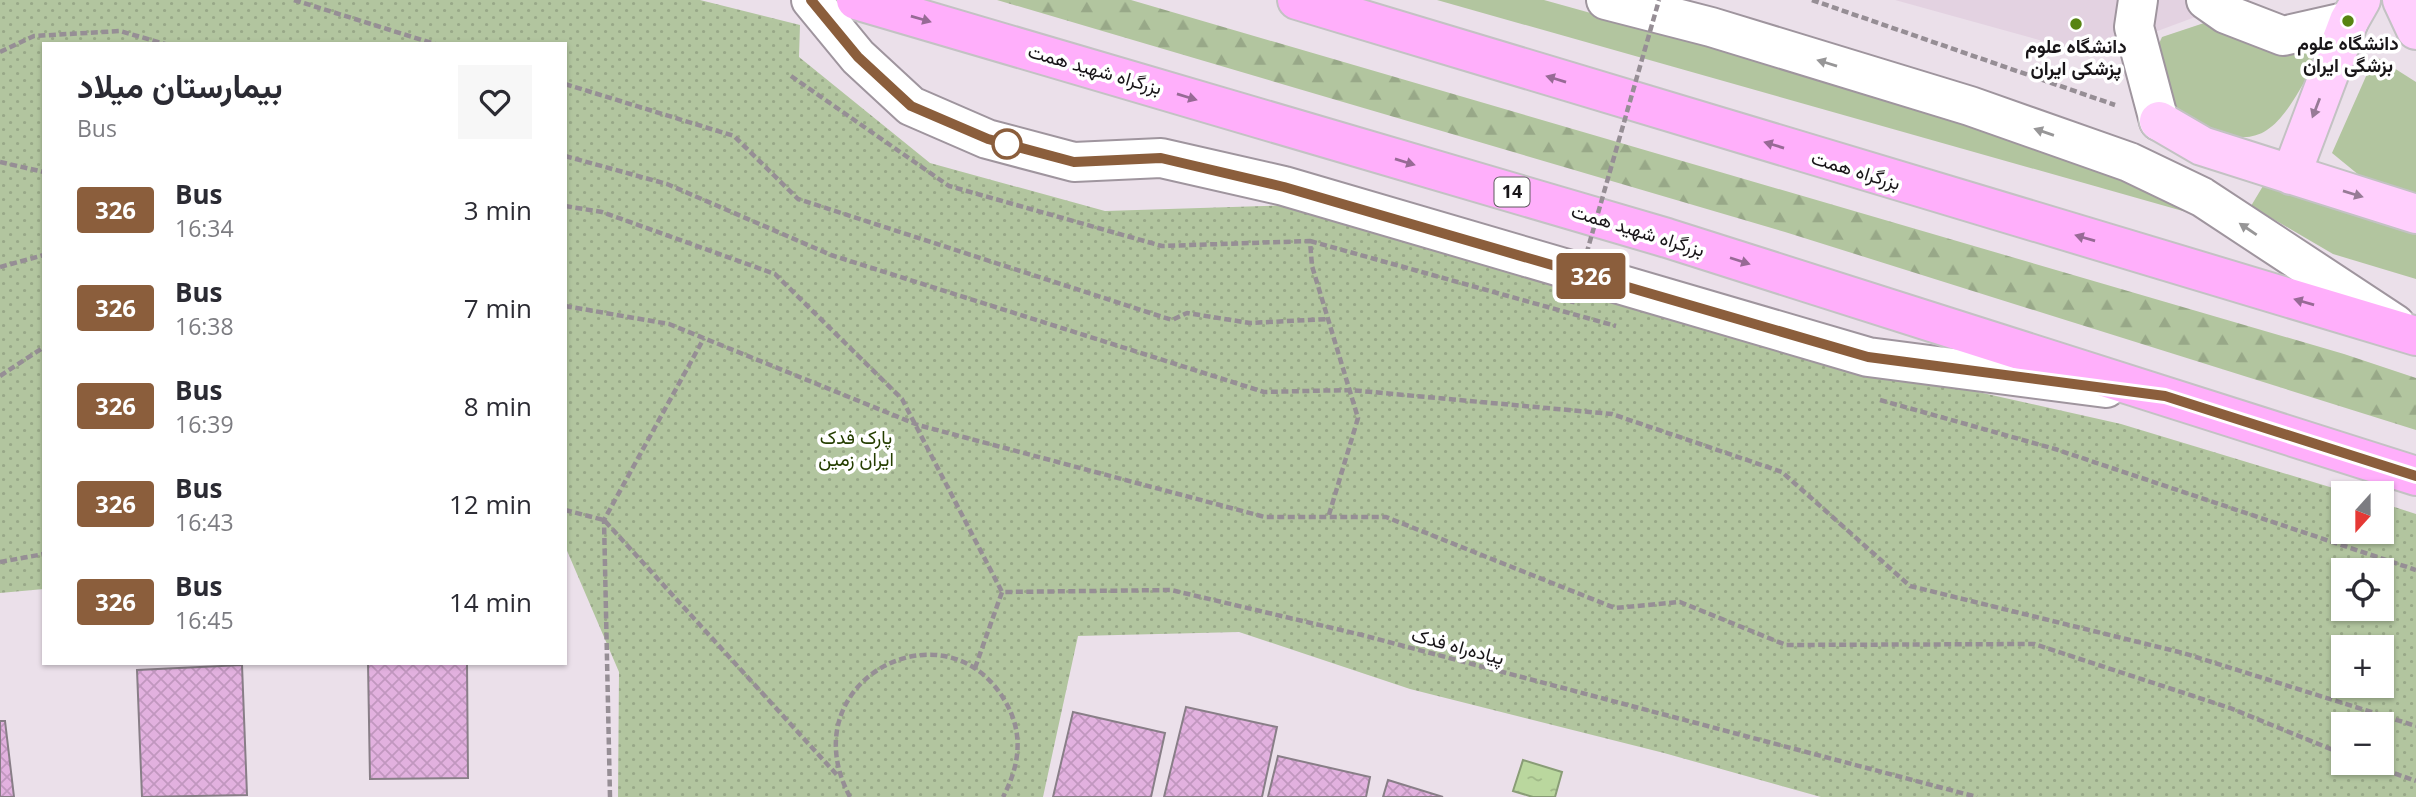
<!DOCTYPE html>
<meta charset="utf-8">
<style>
:root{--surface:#fff;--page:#f7f7f7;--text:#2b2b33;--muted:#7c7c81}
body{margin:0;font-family:"Open Sans",Vazirmatn,sans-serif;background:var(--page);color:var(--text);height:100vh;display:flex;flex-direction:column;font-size:26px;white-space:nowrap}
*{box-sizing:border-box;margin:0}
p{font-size:23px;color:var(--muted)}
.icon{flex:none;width:38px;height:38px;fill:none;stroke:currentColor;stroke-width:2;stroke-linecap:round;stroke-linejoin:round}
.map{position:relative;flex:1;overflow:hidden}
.sheet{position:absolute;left:42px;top:42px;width:525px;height:623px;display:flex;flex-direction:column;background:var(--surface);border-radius:0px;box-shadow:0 2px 5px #0004}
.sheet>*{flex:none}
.badge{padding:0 14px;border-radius:5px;font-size:24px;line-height:46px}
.needle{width:46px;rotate:201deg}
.buttons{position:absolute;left:2331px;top:481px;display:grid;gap:14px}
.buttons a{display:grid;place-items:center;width:63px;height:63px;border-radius:0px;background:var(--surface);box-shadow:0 2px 5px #0004;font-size:35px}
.map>.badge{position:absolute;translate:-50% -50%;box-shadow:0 0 0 4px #fff}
.round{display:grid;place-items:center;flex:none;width:74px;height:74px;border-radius:0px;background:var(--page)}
.overview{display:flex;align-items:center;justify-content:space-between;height:119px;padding:0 35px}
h1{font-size:33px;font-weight:700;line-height:52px}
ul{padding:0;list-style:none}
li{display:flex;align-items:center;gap:21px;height:98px;padding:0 35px}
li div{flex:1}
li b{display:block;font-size:26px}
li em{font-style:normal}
li .badge{min-width:77px;font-weight:700;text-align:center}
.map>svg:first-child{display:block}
.built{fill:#e3d2e1}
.green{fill:#b2c59f}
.forest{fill:url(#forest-firs)}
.park{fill:url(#park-dots);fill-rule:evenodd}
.water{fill:url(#water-ripples);stroke:#899d76;stroke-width:2}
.building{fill:url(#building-cross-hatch);stroke:#887e87;stroke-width:2}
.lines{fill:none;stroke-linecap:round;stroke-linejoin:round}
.minor-casing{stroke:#9f959e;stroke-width:42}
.major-casing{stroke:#c3c2c3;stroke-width:42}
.highway-casing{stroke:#c3c2c3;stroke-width:42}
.path{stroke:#968e95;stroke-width:4.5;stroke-dasharray:7 3.5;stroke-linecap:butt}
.minor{stroke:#fff;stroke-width:38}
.major{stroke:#ffcffd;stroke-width:38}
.highway{stroke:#ffaffb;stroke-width:38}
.path-bridge{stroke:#968e95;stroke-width:4.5;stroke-dasharray:7 3.5;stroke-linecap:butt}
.oneway{fill:#976a95}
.oneway2{fill:#979697}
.oneway3{fill:#977b96}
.line-casing{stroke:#fff;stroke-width:16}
.line{stroke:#8b5e3c;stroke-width:10}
.poi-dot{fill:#578412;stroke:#fff;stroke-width:2.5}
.stop-dot{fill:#fff;stroke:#8b5e3c;stroke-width:3.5}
.labels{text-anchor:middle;stroke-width:7;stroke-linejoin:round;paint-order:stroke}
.shield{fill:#fff;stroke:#5d5b5d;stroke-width:2}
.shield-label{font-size:18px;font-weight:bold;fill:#181518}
.poi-label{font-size:19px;font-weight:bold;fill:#181518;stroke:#fff}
.street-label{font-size:19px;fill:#181518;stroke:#fff}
.park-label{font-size:19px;fill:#253e00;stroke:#fff}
</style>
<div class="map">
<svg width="2416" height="797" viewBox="0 0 2416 797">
<defs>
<pattern id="forest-firs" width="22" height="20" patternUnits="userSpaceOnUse" patternTransform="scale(1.75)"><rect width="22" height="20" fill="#b2c59f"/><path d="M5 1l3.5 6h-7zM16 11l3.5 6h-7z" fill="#98a888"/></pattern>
<pattern id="park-dots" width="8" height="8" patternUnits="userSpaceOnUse" patternTransform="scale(1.75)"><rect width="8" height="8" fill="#b2c59f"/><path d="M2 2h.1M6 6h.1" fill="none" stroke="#98a888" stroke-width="1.8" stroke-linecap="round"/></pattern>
<pattern id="water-ripples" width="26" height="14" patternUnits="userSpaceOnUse" patternTransform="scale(1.75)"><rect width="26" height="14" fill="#bad79e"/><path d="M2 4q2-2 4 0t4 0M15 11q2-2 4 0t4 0" fill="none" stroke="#9fb887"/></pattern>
<pattern id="building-cross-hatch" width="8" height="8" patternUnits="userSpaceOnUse" patternTransform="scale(1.75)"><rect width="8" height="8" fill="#e2b1df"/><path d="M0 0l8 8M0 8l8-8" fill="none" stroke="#c197bf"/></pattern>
</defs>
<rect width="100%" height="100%" fill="#ebe0ea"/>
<path class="built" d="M1895,0h324l-13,13 -113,42z"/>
<path class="green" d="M1437,0h107l212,59 311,94 144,66z
M2207,22c32,24 62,30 101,28l6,14c-44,84 -62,91 -144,44l-17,-51 9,-20z
M2375,56l41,26v114l-51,-16 -33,-27z
M2263,186l153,44v49l-83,-25 -82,-48z"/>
<path class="forest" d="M997,0h134l1213,354 72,24v52l-631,-198z"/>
<path class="park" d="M0,0h700l100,25 -1,32 131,106 175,48 192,-6 605,170 219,49 222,67 8,2 -8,1v38h39v-29l34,11v283h-595l-157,-44 -254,-64 -171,-57 -161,4 -35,161h-425l1,-125 -54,-126v-502h-521v545l-44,4zM2343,570h39v39h-39zM2343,648h39v38h-39zM2343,724h39v39h-39z"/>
<path class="water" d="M1523,760l39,12 -7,25h-22l-20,-6z"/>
<path class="building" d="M368,663h99l1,115 -98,1z
M242,665l5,130 -105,2 -5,-127z
M1186,707l91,20 -15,70h-98z
M1073,712l92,21 -14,64h-98z
M0,721h5l9,76h-14z
M1278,756l92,21 -4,20h-98z
M1388,780l55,17h-60z"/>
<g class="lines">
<g class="minor-casing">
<path id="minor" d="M811,0l47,57 53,49 76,33 87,23 87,-4 123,28 584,171 238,31
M1606,0l105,27 259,79 159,56 73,35 193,127
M2138,0l-4,27 25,94
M2206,0l20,14 57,22 66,-15"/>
</g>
<g class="major-casing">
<path id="major" d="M2402,0l14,30
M2159,121l43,25 214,68
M2291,175l58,-154 12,-21"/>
</g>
<g class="highway-casing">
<path id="highway" d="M856,0l811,238 749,238
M1297,0l1119,336"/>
</g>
<path class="path" d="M294,0l141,44
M1812,0l303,105
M0,52l34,-16 86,-5 45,13
M791,76l158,110 213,60 148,-5 2,25 46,152 -30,100
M565,84l169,52 64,63 374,121 15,-7 63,10 78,-4
M565,156l102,28 164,71 433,137 86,-2 262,24 170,58 128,114 273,67 233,73
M0,162l44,10
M565,206l37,6 173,62 127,125 100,193
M1310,241l306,85
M0,267l44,-12
M565,306l104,18 249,101 347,92h121l229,91 65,-6 106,43 248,-1 196,64 113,46
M0,376l44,-29
M1880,400l175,49 361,121
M565,510l39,10 234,256
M0,562l44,-8
M975,668l27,-76 169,-2 191,45 615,162
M2365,763l51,18
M610,797l-6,-277 100,-182
M850,797c-62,-116 96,-198 155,-96 19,32 15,64 -2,96"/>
<use href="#minor" class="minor"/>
<use href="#major" class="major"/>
<use href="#highway" class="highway"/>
<path class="path-bridge" d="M1572,304l87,-304"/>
</g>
<defs><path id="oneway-solid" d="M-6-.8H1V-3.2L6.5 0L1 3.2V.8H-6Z" transform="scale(1.75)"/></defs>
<g class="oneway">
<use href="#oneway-solid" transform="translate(921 19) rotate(16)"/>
<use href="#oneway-solid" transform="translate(1556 79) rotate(-163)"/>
<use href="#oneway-solid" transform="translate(1187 97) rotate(17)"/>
<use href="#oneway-solid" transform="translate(1774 145) rotate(-163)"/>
<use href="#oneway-solid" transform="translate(1405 162) rotate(17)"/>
<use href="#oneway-solid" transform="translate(2085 238) rotate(-164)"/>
<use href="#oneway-solid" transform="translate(1740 261) rotate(18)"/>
<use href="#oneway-solid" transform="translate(2304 302) rotate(-164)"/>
</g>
<g class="oneway2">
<use href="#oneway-solid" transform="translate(1827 63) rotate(-163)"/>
<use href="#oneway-solid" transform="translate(2044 132) rotate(-161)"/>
<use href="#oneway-solid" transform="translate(2248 229) rotate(-146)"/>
</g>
<g class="oneway3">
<use href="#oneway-solid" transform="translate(2316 108) rotate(111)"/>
<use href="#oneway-solid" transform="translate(2353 194) rotate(17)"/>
</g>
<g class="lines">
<g class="line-casing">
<path id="line" d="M811,0l47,57 53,49 77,33 86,23 87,-4 123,29 584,170 297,39 251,80"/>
</g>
<use href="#line" class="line"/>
</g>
<g class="poi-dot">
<circle cx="2348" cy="21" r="7"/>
<circle cx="2076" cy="24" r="7"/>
</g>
<circle class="stop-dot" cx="1007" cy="144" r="14"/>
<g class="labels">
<rect class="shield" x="1494.5" y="177.5" width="35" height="29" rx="5"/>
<g class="shield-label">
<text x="1512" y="198">14</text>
</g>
<g class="poi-label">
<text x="2348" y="50">دانشگاه علوم<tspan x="2348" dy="22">بزشگى ايران</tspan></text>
<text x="2076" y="53">دانشگاه علوم<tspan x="2076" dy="22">پزشکی ایران</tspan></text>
</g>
<g class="street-label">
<text transform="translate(1095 69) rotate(16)" y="7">بزرگراه شهید همت</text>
<text transform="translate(1856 170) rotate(17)" y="7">بزرگراه همت</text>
<text transform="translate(1638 230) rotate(17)" y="7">بزرگراه شهید همت</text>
<text transform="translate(1458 646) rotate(15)" y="7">پیاده‌راه فدک</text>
</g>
<g class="park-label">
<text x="856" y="444">پارک فدک<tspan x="856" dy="22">ایران زمین</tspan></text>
</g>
</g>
</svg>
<div class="buttons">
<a><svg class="needle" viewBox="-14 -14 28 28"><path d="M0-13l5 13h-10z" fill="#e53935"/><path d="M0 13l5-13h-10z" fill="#7c7c81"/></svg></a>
<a><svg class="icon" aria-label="locate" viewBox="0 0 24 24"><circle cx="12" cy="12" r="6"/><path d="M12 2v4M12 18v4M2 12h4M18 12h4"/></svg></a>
<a>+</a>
<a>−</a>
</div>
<b class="badge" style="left:1591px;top:276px;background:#8b5e3c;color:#fff">326</b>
<section class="sheet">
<div class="overview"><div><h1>بیمارستان میلاد</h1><p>Bus</p></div><a class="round"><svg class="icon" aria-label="heart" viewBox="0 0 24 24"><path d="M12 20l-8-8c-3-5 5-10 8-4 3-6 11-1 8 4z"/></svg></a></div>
<ul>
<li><span class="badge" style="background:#8b5e3c;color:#fff">326</span><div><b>Bus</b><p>16:34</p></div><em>3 min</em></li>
<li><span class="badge" style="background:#8b5e3c;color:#fff">326</span><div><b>Bus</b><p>16:38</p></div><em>7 min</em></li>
<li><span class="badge" style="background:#8b5e3c;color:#fff">326</span><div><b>Bus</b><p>16:39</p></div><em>8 min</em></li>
<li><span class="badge" style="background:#8b5e3c;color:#fff">326</span><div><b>Bus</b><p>16:43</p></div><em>12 min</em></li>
<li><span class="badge" style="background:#8b5e3c;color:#fff">326</span><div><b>Bus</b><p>16:45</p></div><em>14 min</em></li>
</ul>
</section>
</div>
